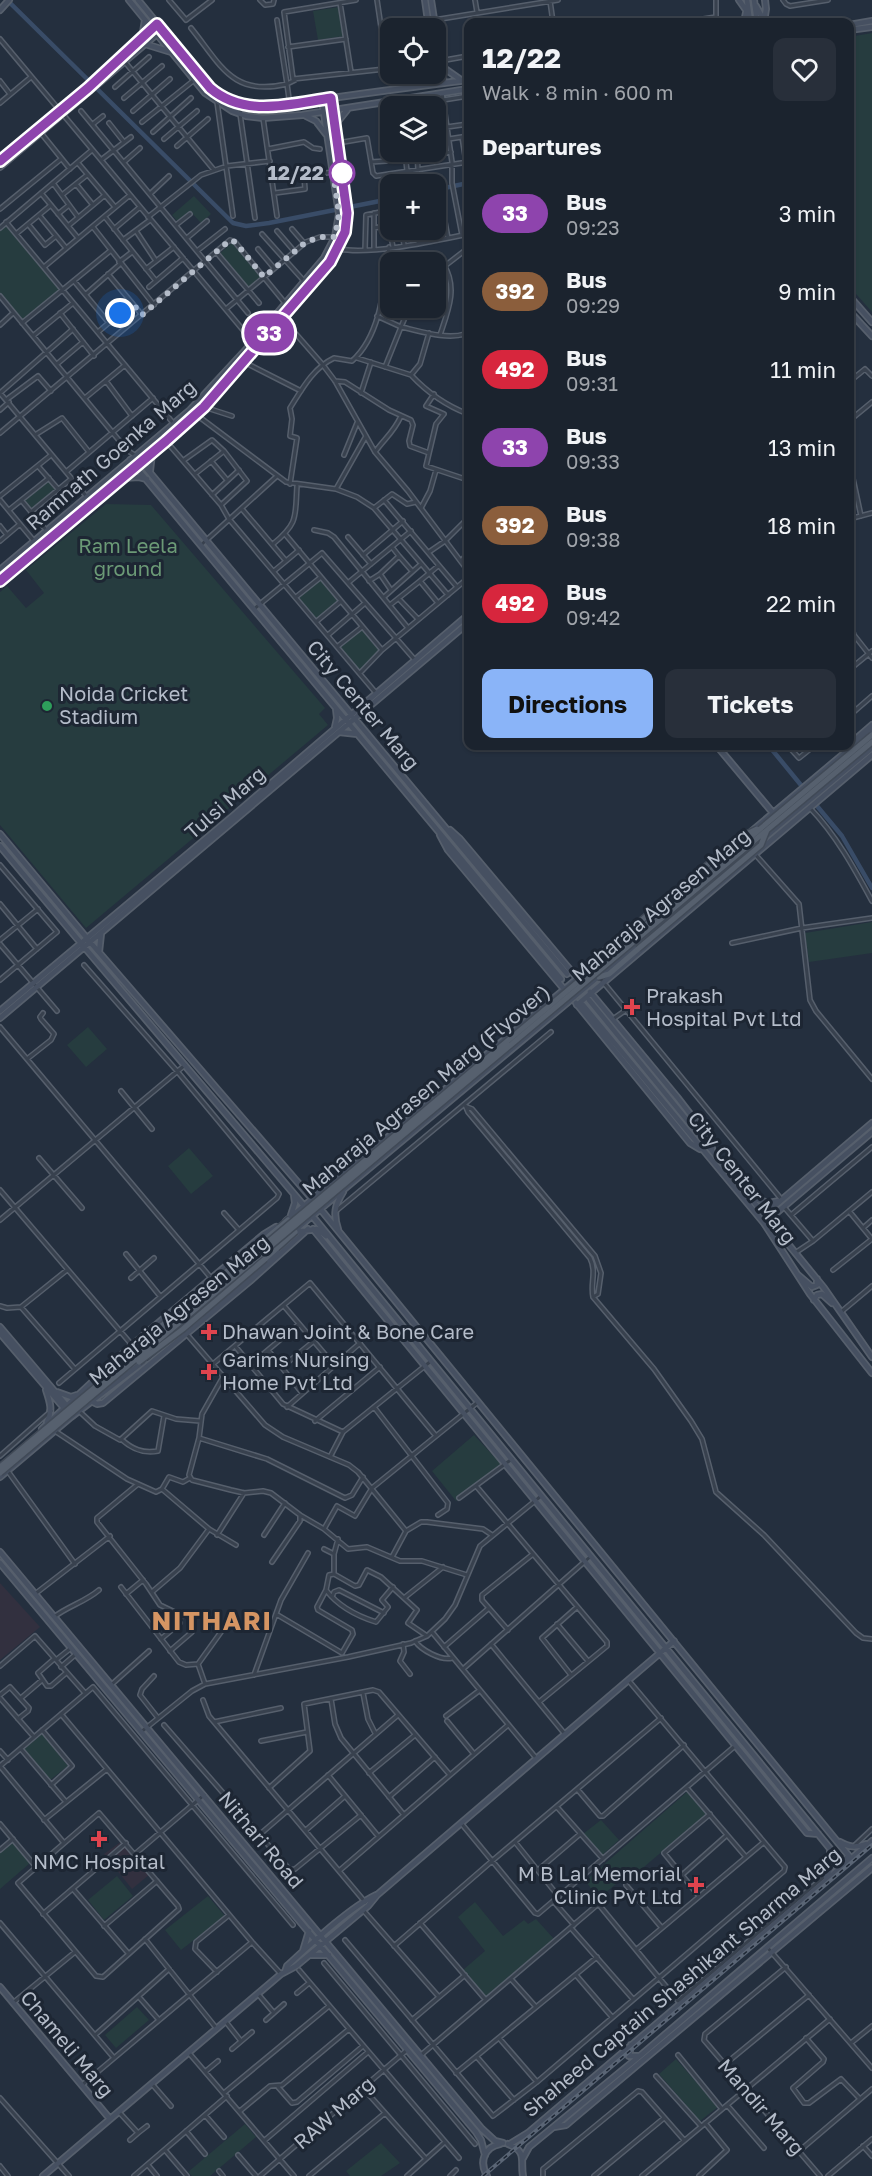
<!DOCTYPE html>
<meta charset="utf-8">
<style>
:root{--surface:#1b232e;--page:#282f3a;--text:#f1f3f6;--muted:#a0a4aa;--line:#39404a;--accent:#8ab4f8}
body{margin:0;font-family:"Golos Text",sans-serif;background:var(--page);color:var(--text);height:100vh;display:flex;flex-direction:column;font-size:22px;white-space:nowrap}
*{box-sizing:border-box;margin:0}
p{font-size:20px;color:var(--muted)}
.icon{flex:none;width:33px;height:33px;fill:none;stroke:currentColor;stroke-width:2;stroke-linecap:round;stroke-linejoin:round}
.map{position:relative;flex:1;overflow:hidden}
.side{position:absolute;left:464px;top:18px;width:390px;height:732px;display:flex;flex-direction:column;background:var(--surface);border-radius:12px;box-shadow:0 2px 4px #0004,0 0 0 2px var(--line)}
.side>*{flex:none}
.badge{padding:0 12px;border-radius:20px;font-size:21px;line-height:39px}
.tools{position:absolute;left:380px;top:18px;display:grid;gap:12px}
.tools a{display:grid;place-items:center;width:66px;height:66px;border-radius:12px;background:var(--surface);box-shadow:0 2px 4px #0004,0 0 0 2px var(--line);font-size:30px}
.you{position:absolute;width:30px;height:30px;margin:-15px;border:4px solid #fff;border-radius:50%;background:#1a73e8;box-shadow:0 0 0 9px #1a73e833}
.map>.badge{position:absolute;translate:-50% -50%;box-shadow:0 0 0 3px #fff}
h2{padding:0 18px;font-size:22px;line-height:54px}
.round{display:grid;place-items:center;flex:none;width:63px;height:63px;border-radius:12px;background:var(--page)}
.head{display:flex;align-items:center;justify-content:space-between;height:102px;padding:0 18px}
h1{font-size:28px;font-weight:700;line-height:45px}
.action{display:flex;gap:12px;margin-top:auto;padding:12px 18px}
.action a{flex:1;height:69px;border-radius:12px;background:var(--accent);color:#111;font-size:24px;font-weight:700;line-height:69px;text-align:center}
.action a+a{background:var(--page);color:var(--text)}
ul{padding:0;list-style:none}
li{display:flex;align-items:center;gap:18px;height:78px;padding:0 18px}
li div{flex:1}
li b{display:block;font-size:22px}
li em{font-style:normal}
li .badge{min-width:66px;font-weight:700;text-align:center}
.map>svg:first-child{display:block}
.medical{fill:#32303f}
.green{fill:#263c3f}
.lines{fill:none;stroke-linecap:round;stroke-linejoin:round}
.canal{stroke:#394c67;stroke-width:4.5}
.secondary-tunnel{stroke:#3a4453;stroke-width:4.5;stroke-dasharray:4.5 2;stroke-linecap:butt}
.street-casing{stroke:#565f6c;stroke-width:6}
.secondary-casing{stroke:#565f6c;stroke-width:8}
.primary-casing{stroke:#414a57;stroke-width:8}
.street{stroke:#38414e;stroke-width:3}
.secondary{stroke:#465061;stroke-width:4.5}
.primary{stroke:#56606e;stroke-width:5}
.rail-casing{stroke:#5a6575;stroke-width:4}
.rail{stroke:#1d2633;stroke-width:1.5;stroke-dasharray:4.5;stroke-linecap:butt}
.primary-bridge-casing{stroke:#414a57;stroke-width:8;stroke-linecap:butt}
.primary-bridge{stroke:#56606e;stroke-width:5}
.line-casing{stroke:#fff;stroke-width:14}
.line{stroke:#8e44ad;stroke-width:9}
.walk{stroke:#b4bcc9;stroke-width:6;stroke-dasharray:0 10.8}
.stop-dot{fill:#fff;stroke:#8e44ad;stroke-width:3}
.leisure-dot{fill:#2e9e5b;stroke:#1d2633;stroke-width:2}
.health-dot{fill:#e0444e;stroke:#1d2633;stroke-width:2}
.labels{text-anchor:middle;stroke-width:6;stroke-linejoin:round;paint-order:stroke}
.stop-label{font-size:20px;font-weight:bold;fill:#b4bcc9;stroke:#1d2633;text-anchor:end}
.street-label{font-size:20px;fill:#b4bcc9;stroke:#1d2633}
.park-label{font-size:20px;fill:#6b9a76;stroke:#1d2633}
.poi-label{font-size:20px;fill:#b4bcc9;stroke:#1d2633;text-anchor:start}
.district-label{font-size:26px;font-weight:bold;letter-spacing:1.5px;fill:#d59563;stroke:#1d2633}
</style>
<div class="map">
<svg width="872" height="2176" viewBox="0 0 872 2176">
<rect width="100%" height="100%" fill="#242f3e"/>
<path class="medical" d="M0,1583l40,44 -40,33z
M122,1841l28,33 -18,15 -28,-35z"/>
<path class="green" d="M339,7l5,29 -26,4 -5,-29z
M872,33v279l-23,-26v-249z
M194,196l17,18 -10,9 -11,-12 -12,11 -6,-7z
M6,226l55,66 -39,28 -22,-26v-63z
M232,243l29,34 -13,11 -29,-34z
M48,480l8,9 -24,21 -8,-9z
M106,504l45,1 174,203 -6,6 9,11 -242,203 -86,-103v-233l7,-6 19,22 18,-15 -18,-23z
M321,579l18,22 -22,18 -18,-21z
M362,629l20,24 -22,18 -20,-24z
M872,922v31l-63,9 -4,-29z
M88,1027l19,22 -21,18 -19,-22z
M189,1148l24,28 -22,18 -23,-28z
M474,1435l27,29 -45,37 -24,-30z
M42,1734l26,32 -18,14 -26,-31z
M687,1792l19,22 -82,70 -3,-4 -22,18 -14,-17z
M601,1820l18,20 -18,16 -18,-22z
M13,1842l17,21 -30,26v-36z
M117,1876l16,20 -29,24 -16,-20z
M208,1896l17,20 -44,34 -16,-20z
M475,1902l28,34 21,-16 4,4 8,-5 18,20 -68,58 -23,-27 22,-19 -27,-34z
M137,2007l12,13 -33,28 -11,-13z
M676,2059l42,48 -18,14 -41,-47z
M245,2124l11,13 -46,39h-18l-4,-4z
M381,2143l19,20 -19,13h-31l-4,-5z"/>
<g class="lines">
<path class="canal" d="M7,0l226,223 13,3 23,-3 121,-24
M435,190l33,-7
M769,746l36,44
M817,806l25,30 30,52"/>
<path class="secondary-tunnel" d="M561,979l20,24"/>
<g class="street-casing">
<path id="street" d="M169,0l17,20 26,-20
M260,0l5,5 8,-1 1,-4
M356,0l-72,12 9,67 92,-10 2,-2 -10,-67
M475,0l2,12
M783,0l3,4 4,2 38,-6
M550,1l3,21
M340,3l11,69
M428,21l130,-21
M684,22l32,-5v-17
M191,28c30,37 41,69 96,56l-10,-64
M0,39l253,303
M288,47l58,-8
M440,61l28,-5
M125,62l89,108
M0,81l10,13
M115,87l34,-30
M442,93l10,69v21l10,52
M124,98l38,-32
M443,100l25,-4
M217,102l16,114
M0,103l31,-26
M241,104l-1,10 15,104
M290,106l-3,-22 8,-4
M81,111l167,202
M133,111l37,-32
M263,118l14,98
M142,122l51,-41
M109,123l15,19
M93,124l10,-8
M447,127l21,-3
M153,132l38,-34
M41,133l29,36
M435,133l3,21
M462,137l4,25
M164,139l33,-28
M449,139l19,-3
M338,143l29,-5 6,35 3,3 92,-14
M177,146l31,-27
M268,149l36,-7 9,6 7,1
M405,152l2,19
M417,152l1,18
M417,157l34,-5
M101,160l30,-23
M124,162l16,-14
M371,162l15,-1 -2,-19
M78,163l37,44
M53,183l25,34
M76,184l17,21
M41,193l37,45
M151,193l18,-17
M275,193l30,-4 -1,-13 29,-4
M62,195l25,-20
M435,206h7l6,32
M0,209l61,-50
M374,213v36
M58,214l11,-9
M39,215l27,33
M105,217l51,64
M148,217l53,-42 26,-9 43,-5
M435,218l9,-2
M6,222l168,202
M28,224l17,21 11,-9
M176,225l14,-11
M68,226l37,-31
M389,226l4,21
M93,227l61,78
M0,228l92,-78
M374,228l16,-3
M114,229l26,-22
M292,229l12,14
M402,230l2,15
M416,230l2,12
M435,230l1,10
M136,231l20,30
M277,231l18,21
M16,234l35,-29
M262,234l42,47
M187,238l20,-17
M123,240l27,-20
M258,249l16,19
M339,249c33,6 95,-8 129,-15
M365,250l1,-35 24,-5
M197,251l28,-22
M216,252l43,51
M119,262l13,-10
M387,262l41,-1 16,4c14,23 4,46 -4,70
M44,267l86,-72
M146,269l28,-22
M108,274l34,41
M74,281l35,42
M149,287l34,-29
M438,288l3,-19 27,-21
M86,294l34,-30
M0,296l127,154 9,6
M409,308l-8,19c19,4 45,13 64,7l3,-5
M226,309l80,-67 14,-5h14
M60,313l34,43
M377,316l24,11 -16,40
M282,318l41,47 12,16 40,71 33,39 60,80
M22,323l88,-72
M0,325l13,-12
M98,332l34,-29
M34,335l39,-32
M464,335l4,7
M357,358l54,17 9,-11 9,-31
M244,362l57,29
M57,364l26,-22
M411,375c15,16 36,31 57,39
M106,381l26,35
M335,381l10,1 44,28 22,10 2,5 -4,16 1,5 19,7
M849,382l16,-13 7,7
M0,393l87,104
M0,393l73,-64
M361,393l10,-31
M434,394l-8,12 18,8 -8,10 -10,42 36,12
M85,398l40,-33
M6,400l32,-24 13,15
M204,407l28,9
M0,410l9,-8
M190,410l96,72 50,7 21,8 17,11 18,-14 15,10 9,-2
M849,421l23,-19
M0,433l230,-193 5,2 50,61
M35,435l27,-17 27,34
M166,441l55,64 8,14 147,174
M375,452c10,-14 19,-20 26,-36
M344,455l13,-32
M184,460l28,-20 12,11 23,30 -26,24
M849,460l12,56
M211,461l16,19
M38,466l20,23
M66,472l87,-74
M195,474l29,-23
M290,484l7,-46 -7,-2 2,-17 -2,-11c12,-19 23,-40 44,-50l18,3c30,-27 32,-76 37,-114
M336,489l30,-53
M212,495l27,-25
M0,496l51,-41
M0,500l34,41
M384,500l73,87
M22,501l25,30
M374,508l74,87
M421,508l9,-17 6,-21
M242,509l44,52 -12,10
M9,510l40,-32
M31,512l40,-33
M849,519l23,-6
M0,526l7,9
M314,530l14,3 6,4 74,91
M285,534l97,116
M348,537l23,27
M0,541l20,-17
M273,544c26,-21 22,-28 24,-58
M201,545l76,-69
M392,547l7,9
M429,552l16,-11 23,-23
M363,555l40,-34
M286,561l13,-11
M461,561l7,-8
M369,581l11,-7
M420,581l18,-15
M349,582l62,-51
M391,590l-11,-16 19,-18 13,15
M296,597l25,-20
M384,597l37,-33
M399,599l19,20
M390,605l30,-24 18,22
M254,609l68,-56 93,107
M849,620l5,15 18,23
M317,621l24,-20
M328,635l37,-32
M338,646l24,-19
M849,651v3
M849,670l23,-19
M360,673l22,-23 86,-72
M849,716l23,-20
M788,746l11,12 15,-12
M810,808c26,27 44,60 62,93
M754,853l45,51 11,96 6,11 56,68
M0,865l57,67 -57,48
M0,904l37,45
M0,940l38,-31
M732,943l70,-15 70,-10
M0,944l57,67
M599,977l183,223
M613,1019l13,-9
M0,1027l211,251
M27,1059l24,-19 3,-6 -13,-15 -1,-2 3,-4
M121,1091l31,38
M465,1105l3,7 122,146c7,14 0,25 3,39l61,72 37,52 11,18 14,53 48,43 92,98 7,5 9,1
M467,1107l5,2 123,147 6,17 -3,21 -5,3
M39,1158l43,50
M0,1190l132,155
M784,1207l29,34 59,-49
M336,1211l215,-179
M849,1211l23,28
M224,1213l15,17
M791,1215l81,-68
M0,1220l185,-155
M863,1228l9,-8
M795,1253l18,-12
M126,1254l34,42
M833,1270l39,-31
M131,1278l23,-20
M0,1306l7,2 14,-1 46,-37
M284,1306l50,59
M21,1307l53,61
M841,1312l31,-26
M178,1324l87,101 18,12 66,28 9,7 48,59 15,-9h6l56,7 9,6
M235,1346l48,58 60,28
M268,1350l34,43
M213,1364l97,-81 126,153
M250,1365l49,-41
M282,1367l32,-26
M223,1377l-21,37 -3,24 68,21 78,39 7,-3 11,-18
M59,1383l218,-185 2,-4 -102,-123 -93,-106
M287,1407l73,-64
M374,1407l74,96 -1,6 -9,6
M79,1411l16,15 25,14 32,-29 24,8 24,2
M315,1421l65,-54
M55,1431l72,48 29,13 6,-3 7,-12 14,5 7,-4
M199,1438l-10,37 3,5 39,10 13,3 19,-2 8,2 29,22v6l-28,41
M121,1439c11,10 22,15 37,12l6,-35
M0,1456l51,-45
M330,1457l13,-25 88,-71
M7,1470l68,94
M138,1484l-41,34v4l49,62 14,21 23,11
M477,1487l130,155v4l-68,56
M162,1489l47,40 27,16
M459,1498l53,-39
M300,1515l24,14 13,-23 18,10 17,-28 106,-86
M324,1529l24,20 19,-2 33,14h22l45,14
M217,1535l27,-42
M264,1535l21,-32
M338,1539l-4,15v20l-5,1 -3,15 -9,17 1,3 34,20 1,4 -11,19
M324,1549l10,5
M392,1557l14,-26
M334,1574l21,12 4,-1 8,-15 14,7 36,33 -9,13 19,13
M121,1587l58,75 7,3 12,-1 7,20
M326,1590c12,16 31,26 50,32l12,-15 -6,-7 11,-13
M152,1592l28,-24 29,-39
M35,1594l75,-58
M126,1594l17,-14
M332,1597l2,-5 5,-2 45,23
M404,1598l39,-31
M276,1614l66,39
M54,1617c14,-11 31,-15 45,-27
M557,1624l31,37
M508,1630l-26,-30v-5l51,-41
M432,1632l104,126
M161,1639l19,-16
M415,1641c6,9 26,20 37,17
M403,1644l1,8 -4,9 10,13
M491,1644l73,89
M444,1647l45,-39
M170,1651l22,-19
M54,1659l-16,14 9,13h4l15,-13
M56,1660l15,-12
M198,1664l23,-32
M0,1666l35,-30 50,57
M61,1667l15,-13
M463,1669l128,-113
M254,1675l27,-75 27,-47
M571,1675l-29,-37 35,-31
M154,1676l-12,13 -2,6 18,23
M111,1685l38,-34
M363,1693l5,26 7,14
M0,1695l10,-8 19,21 -1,3 -10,8
M0,1698l34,39
M21,1698l21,-18
M331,1699l4,25 6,14 63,77
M203,1700l6,16 156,186
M61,1714l191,228 29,32
M446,1716l34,-26
M447,1721l27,33
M214,1722l67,-14
M164,1725l126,145 5,-1 66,-54
M42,1730l30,36 -21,19
M141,1732l51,-41 13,-7 143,-27 63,-14 16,-7 18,-17 10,-14 25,-59 61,-50
M261,1741l46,-9
M21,1749l45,53
M0,1751l8,9
M0,1766l93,-79 200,238
M0,1766l64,77
M369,1773l46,-38
M328,1775l50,61
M269,1788l41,-37 -6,-47 69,-14 6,2 71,83
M687,1788l59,69
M578,1790l22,26h3l81,-71
M389,1797l46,-40
M557,1807l46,52
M99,1813l79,93 1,3 -76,68 -7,-1 -78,-93z
M44,1820l63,-51
M461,1823l74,90 3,1 197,-168
M0,1824l36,43
M306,1830l39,-34
M258,1836l140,-121
M515,1842l44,55
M855,1845l17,-16
M0,1850l13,-11
M135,1854l69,-59
M538,1870l42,-36
M339,1871l169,-146
M682,1875l45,-40
M626,1885l36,43
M73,1889l55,64
M699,1896l-35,-43 46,-39
M554,1902l20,23
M363,1910l76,87
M43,1914l83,-71
M0,1923l114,135
M420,1923l65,76
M104,1926l53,-45
M571,1928l62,71
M145,1939l72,90
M345,1940l148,176 44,-34 247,-211 1,-4 -156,-186
M394,1946l98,-85 169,-143
M767,1947l105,121
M637,1949l127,-107
M324,1963l151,181
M786,1967l-81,67 -1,6 116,136
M299,1970l160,188
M217,1972l-22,-23 1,-7 33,-27
M576,1975l36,42
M511,1979l25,28
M297,1993l12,-10
M258,1994l16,19
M139,1997l20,23
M14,2002l61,-50
M266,2020l18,-16
M412,2020l53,-45
M226,2022l15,19
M95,2035l74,-66
M499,2038l38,44
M806,2038l18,21 -1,3 -30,26 11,15h5l32,-24 19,20
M851,2043l21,-17
M232,2049l20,-17
M189,2053l105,123
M421,2055l176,-150 3,1 78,95 147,-125
M678,2055l44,54
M477,2057l37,43
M724,2065l85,-70
M206,2071l12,-10
M456,2073l141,-116
M656,2076l45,50
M152,2084l19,22
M82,2085l170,-143
M278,2087l14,16 5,-1 66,-56
M363,2088l63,71
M224,2093l105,-87
M0,2098l69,78
M727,2105l37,43
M240,2111l30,-25 12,-1 67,-56
M119,2112l19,21 9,-7
M205,2115l19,22
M186,2131l19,23
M130,2140l8,-7
M265,2140l103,-88
M863,2146l9,10
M165,2150l22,26
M798,2152l74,-63
M238,2155l18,21
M148,2165l9,11
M0,2166l8,10
M219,2171l4,5
M134,2176l93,-80
M260,2176l147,-126
M309,2176l76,-63
M407,2176l38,-34
M450,2176l6,-6
M543,2176v-7l95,-78 4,1 42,48
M594,2176l70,-58
M642,2176l188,-157
M699,2176l28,-26 -22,-27
M828,2176l44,-37"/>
</g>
<g class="secondary-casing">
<path id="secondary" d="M129,0l76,93 27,18 14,5 17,2 39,-3 166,-26
M138,0l72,88c16,13 36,19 56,20 20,0 40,-6 60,-9 47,-7 95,-13 142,-19
M425,0l4,28
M431,0l13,83
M739,0l7,10
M747,0l3,22
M754,0l3,22
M756,6l9,16
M0,10l9,-10
M744,22l3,-14
M764,22l2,-13 -1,-9
M849,25l23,-4
M849,30l23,-3
M142,38l3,-18
M145,44l26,8
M441,66l20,14
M435,70l2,14
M418,86l9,-12
M306,116l10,5 10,13
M334,126l13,-16
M0,161l88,-73 65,-60
M0,167l157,-133
M849,296l23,26
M849,311l23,25
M136,456l431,518
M130,460l431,519
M150,471l2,-18
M123,478l16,-1 8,2
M0,570l190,-160 63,-68 71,-84 11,-21 4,-23 -17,-114
M0,581l166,-140 38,-34 126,-145 16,-30 1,-18 -16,-116
M335,727l2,-9 -1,-9
M339,732l18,2
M849,745l23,-20
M717,746l56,67
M450,830l10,9 117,139
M752,831l120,-101
M0,834l90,108 223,258 536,656 -8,6 -536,-655 -230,-271 -75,-90
M440,835l8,15 116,139
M682,891l64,-55
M99,952l2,-18
M590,992l87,105 27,35 8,16
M589,1000l235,288 48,69
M576,1003l114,140 10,6
M577,1005l295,-250
M583,1005l181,218 46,71 62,79
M0,1011l233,-195 235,-201
M0,1018l468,-395
M302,1186c12,6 18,5 30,-2l320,-268
M752,1198l17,5 10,-2
M291,1215l4,-12 -1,-8
M764,1215l108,-92
M768,1220l104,-88
M286,1221l37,-31
M313,1229l494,604 11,1
M338,1229c-5,-15 -3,-24 5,-37
M295,1232l22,-3 9,7
M293,1234l7,-8 572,-478
M798,1275l14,12 5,-2v-6
M814,1300l3,-5 5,-1 10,9
M204,1315l61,-52 12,-12
M0,1327l67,79
M0,1333l64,75
M46,1390c4,12 7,20 1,32
M57,1392l14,5 6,-2
M91,1401l6,3 6,-1 147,-122 58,-52
M42,1429l90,-84 131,-110 13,-8
M0,1477l71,-60 72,-55
M0,1552l482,577 13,12 8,2
M0,1563l476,569 5,8 4,15
M840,1842c9,5 15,6 26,2
M826,1877l6,-12 -2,-14
M303,1951l6,-20
M311,1955h18
M285,1972l2,-6c23,-21 62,-58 89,-71
M0,1987l110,132
M631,2045l-2,11h10
M554,2127l12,-2 7,-6 299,-251
M508,2144c20,8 12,16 15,32
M510,2144l18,-11 344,-292
M523,2158l6,-11 112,-92 231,-197
M43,2176l238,-202 15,-8 72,-60 9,-11 297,-254
M487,2176c-8,-14 -3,-29 13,-32"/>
</g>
<g class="primary-casing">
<path id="primary" d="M592,966l7,-11 26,-21
M599,977l10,-3 29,-25
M265,1259l30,-27
M239,1261l49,-41"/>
</g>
<use href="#street" class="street"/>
<use href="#secondary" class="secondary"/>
<use href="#primary" class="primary"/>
<g class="rail-casing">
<path id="rail" d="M483,2176l389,-331"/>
</g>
<use href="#rail" class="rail"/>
<g class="primary-bridge-casing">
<path id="primary-bridge" d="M625,934l117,-98 15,-7
M638,949l123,-104 6,-15
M139,1362l44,-33 82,-70
M115,1368l7,-9 117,-98
M0,1467l872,-732
M0,1473l872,-731"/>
</g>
<use href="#primary-bridge" class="primary-bridge"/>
</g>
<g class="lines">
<g class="line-casing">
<path id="line" d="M0,161l88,-73 69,-64 53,64c35,30 80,16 121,10l16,115 -2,19 -15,30 -126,145 -38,34 -166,140"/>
</g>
<use href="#line" class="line"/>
<path class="walk" d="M120,313l12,-10 10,12 88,-75 5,2 29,35 42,-35 14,-5h15l4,-23 -6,-42 9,1"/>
</g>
<circle class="stop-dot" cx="342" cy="173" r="12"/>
<circle class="leisure-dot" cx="47" cy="706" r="6"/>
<g class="health-dot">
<path d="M629 998h6v6h6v6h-6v6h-6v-6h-6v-6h6z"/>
<path d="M206 1323h6v6h6v6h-6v6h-6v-6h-6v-6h6z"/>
<path d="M206 1363h6v6h6v6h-6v6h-6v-6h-6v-6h6z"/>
<path d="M96 1830h6v6h6v6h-6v6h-6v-6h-6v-6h6z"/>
<path d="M693 1876h6v6h6v6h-6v6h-6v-6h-6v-6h6z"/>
</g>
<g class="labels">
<g class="stop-label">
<text x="324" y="180">12/22</text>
</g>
<g class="street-label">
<text transform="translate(111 455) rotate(-41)" y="7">Ramnath Goenka Marg</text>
<text transform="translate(363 705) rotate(50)" y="7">City Center Marg</text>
<text transform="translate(225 803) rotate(-41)" y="7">Tulsi Marg</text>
<text transform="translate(661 905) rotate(-40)" y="7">Maharaja Agrasen Marg</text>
<text transform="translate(426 1090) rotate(-40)" y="7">Maharaja Agrasen Marg (Flyover)</text>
<text transform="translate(742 1178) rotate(52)" y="7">City Center Marg</text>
<text transform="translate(179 1310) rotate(-39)" y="7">Maharaja Agrasen Marg</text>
<text transform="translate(261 1840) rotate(50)" y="7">Nithari Road</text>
<text transform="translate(682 1982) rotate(-40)" y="7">Shaheed Captain Shashikant Sharma Marg</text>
<text transform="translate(67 2044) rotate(50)" y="7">Chameli Marg</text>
<text transform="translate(761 2107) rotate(49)" y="7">Mandir Marg</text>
<text transform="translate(334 2113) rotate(-41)" y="7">RAW Marg</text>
</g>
<g class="park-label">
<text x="128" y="553">Ram Leela<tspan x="128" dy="23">ground</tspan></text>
</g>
<g class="poi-label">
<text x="59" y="701">Noida Cricket<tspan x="59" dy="23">Stadium</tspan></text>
<text x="646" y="1003">Prakash<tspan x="646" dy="23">Hospital Pvt Ltd</tspan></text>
<text x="222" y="1339">Dhawan Joint &amp; Bone Care</text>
<text x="222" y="1367">Garims Nursing<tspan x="222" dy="23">Home Pvt Ltd</tspan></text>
<text x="99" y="1869" text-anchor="middle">NMC Hospital</text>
<text x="682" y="1881" text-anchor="end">M B Lal Memorial<tspan x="682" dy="23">Clinic Pvt Ltd</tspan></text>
</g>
<g class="district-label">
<text x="212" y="1630">NITHARI</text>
</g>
</g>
</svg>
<div class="tools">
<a><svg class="icon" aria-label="locate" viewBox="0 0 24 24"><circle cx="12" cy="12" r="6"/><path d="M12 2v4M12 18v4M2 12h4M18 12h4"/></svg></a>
<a><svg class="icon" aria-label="layers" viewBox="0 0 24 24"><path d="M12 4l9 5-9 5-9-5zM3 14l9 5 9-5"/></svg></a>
<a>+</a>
<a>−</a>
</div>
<div class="you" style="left:120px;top:313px"></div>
<b class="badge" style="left:269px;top:333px;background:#8e44ad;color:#fff">33</b>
<section class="side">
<div class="head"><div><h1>12/22</h1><p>Walk · 8 min · 600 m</p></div><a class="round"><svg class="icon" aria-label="heart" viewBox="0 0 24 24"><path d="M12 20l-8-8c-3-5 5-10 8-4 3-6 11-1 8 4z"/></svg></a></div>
<h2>Departures</h2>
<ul>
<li><span class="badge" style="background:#8e44ad;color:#fff">33</span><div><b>Bus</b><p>09:23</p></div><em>3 min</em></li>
<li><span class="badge" style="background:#8b5e3c;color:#fff">392</span><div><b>Bus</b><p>09:29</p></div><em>9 min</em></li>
<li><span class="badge" style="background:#d7263d;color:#fff">492</span><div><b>Bus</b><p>09:31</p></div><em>11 min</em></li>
<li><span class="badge" style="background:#8e44ad;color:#fff">33</span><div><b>Bus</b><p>09:33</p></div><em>13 min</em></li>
<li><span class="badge" style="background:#8b5e3c;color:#fff">392</span><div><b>Bus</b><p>09:38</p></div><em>18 min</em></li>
<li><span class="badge" style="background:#d7263d;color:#fff">492</span><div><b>Bus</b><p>09:42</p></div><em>22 min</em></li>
</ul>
<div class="action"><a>Directions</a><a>Tickets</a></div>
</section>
</div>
